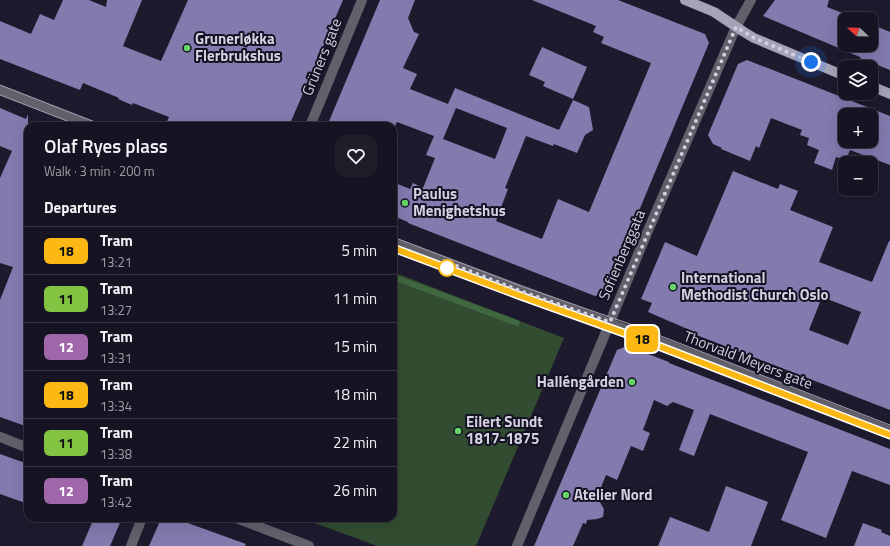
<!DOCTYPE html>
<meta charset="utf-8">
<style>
:root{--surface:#161422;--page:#1f1d2a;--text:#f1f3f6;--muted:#9e9ea5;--line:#353340}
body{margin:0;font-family:"Titillium Web",sans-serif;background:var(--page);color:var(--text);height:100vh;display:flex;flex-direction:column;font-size:15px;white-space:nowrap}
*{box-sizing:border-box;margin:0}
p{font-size:13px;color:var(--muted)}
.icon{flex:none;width:22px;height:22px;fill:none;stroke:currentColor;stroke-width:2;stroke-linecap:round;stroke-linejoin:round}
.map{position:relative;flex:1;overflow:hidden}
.side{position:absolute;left:24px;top:122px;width:373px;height:400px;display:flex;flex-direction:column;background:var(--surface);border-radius:12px;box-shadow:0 4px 16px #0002,0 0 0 1px var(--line)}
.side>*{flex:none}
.badge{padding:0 8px;border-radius:6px;font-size:14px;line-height:26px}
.needle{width:26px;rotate:292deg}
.tools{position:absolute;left:838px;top:12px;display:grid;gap:8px}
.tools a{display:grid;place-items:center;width:40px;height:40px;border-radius:8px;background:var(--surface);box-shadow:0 4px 16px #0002,0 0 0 1px var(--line);font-size:20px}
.you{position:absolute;width:20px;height:20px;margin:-10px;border:3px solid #fff;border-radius:50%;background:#1a73e8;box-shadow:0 0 0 6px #1a73e833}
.map>.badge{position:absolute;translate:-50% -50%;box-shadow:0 0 0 2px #fff}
h2{padding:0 20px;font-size:15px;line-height:36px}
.round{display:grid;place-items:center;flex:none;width:42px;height:42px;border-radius:12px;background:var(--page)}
.summary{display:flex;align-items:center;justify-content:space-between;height:68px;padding:0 20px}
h1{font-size:19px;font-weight:600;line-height:30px}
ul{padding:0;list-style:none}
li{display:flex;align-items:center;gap:12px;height:48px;padding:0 20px;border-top:1px solid var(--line)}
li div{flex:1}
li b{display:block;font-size:15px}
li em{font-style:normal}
li .badge{min-width:44px;font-weight:700;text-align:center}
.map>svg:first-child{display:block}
.green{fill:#324c31}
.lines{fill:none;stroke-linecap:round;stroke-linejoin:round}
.stream{stroke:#40673f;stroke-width:6}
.building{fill:#837aae;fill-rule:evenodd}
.minor{stroke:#61606b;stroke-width:10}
.major{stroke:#a6a3b9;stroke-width:10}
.tram{stroke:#a29faf;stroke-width:1}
.line-casing{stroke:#fff;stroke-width:9}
.line{stroke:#fdb913;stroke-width:6}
.walk{stroke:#d3d1df;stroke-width:4;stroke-dasharray:0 7.2}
.poi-dot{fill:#66d466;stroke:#151124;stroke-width:1.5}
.stop-dot{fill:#fff;stroke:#fdb913;stroke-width:2}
.labels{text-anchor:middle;stroke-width:4;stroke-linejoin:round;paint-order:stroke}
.poi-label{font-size:15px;font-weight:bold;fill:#d3d1df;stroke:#151124;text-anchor:start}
.street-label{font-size:15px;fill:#d3d1df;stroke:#151124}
</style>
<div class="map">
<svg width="890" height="546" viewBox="0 0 890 546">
<rect width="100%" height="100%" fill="#1e1a2e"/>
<path class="green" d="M393,272l171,66 -88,208h-99l-76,-28h92z"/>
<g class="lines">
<path class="stream" d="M393,277l124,46"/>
</g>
<path class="building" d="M63,0h26l17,7 1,-7h35l-19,46 38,15 27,-61h155l-54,126h-124l4,-9 -36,-14 -1,2 -14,-6 1,-1 -36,-15 -3,7 -80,-31v-38l31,13 9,-20 14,6z
M380,0h35l-7,18 6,14 5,2 -16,34 14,6 -7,15 38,15 7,-16 104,42 14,-30 16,7 4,23 -8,5 -8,18 -23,-9 -1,2 -27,-10 -21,52 3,1 -12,32 46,18 16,-40 31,13 62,-149 -50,-20 3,-6 -11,-5 3,-6 -64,-26h86l87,34 4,9 -104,249 -10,4 -187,-73v-1l-15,-6v-34l17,7 3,-6 10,5 12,-30 -9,-3 8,-19 -37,-14 -2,4h-68zM456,108l51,20 -12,31 -52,-20z
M775,0h54l-2,7 31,12h-13v26h26v-21l19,8v38l-30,-12v-1l-97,-41z
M542,47l45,20 -14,32 -30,-13 2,-4 -16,-7z
M747,60l143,56v49l-40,-15 -4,10 -10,-3 -4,13 -18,-7 5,-13 -12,-5 2,-7 -9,-3 2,-5 -31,-12 -12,30 -3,-2 -6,15 -29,-12 1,-1 -9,-4 -5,-9 30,-71zM845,115h26v26h-26z
M0,108l26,11 2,-5v313l-28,-10v-117l13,-33 -13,-4v-85l12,-27 -12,-5z
M733,171l45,18 2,-5 18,7 -8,19 43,17 -14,35 53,20 17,-41h1v169l-199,-77 1,-2 -44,-19 4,-9 -11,-4 24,-57 32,14zM822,297l39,15 -13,33 -39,-15z
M627,346l42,16v1l221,86v36l-38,-14 -26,67 -45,-18 27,-68 -98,-38 -16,42 -15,-6 15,-40 -21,-8 -6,4 -13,-6 -11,30 7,3 -7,18 -12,-5 -14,34 -11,-5 -9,22 7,12 -1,8 -6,2 -10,1 -1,4 -3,-1 -10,23h-39l83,-196z
M0,454l28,10v40l-28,-10z
M726,486l42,16 -17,44h-93l12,-29 39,15z
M94,518h28l-12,28h-28z
M166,518h8l72,26 -1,2h-96l11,-25z
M863,523l19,7 -1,2 9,4v10h-36z"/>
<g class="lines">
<path class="minor" d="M0,90l93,36
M310,126l52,-126
M393,242l331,124 166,65
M0,437l28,11
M236,518l73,28
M131,546l11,-28
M517,546l130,-313 89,-206 15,-27"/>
<path class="major" d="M685,0l29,12 30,20 10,6 91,38
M871,86l19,8"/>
<path class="tram" d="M0,85l105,41
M0,95l80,31
M393,237l128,49 109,38 260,101
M393,248l125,47 108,38 264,102"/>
</g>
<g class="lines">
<g class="line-casing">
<path id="line" d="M393,248l125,47 117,42 255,98"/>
</g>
<use href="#line" class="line"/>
<path class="walk" d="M447,268l-3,-7 82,32 84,29 126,-295 18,11 57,24"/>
</g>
<g class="poi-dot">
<circle cx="187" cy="48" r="4"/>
<circle cx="405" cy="203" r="4"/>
<circle cx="673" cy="287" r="4"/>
<circle cx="632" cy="382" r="4"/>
<circle cx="458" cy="431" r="4"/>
<circle cx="566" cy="495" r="4"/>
</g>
<circle class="stop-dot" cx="447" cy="268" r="8"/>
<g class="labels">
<g class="poi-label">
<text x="195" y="44">Grunerløkka<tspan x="195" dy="17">Flerbrukshus</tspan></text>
<text x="413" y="199">Paulus<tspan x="413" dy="17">Menighetshus</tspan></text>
<text x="681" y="283">International<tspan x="681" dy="17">Methodist Church Oslo</tspan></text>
<text x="624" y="387" text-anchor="end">Halléngården</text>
<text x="466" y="427">Eilert Sundt<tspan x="466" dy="17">1817-1875</tspan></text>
<text x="574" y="500">Atelier Nord</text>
</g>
<g class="street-label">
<text transform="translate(322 57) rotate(-68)" y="5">Grüners gate</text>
<text transform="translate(622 255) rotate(-67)" y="5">Sofienberggata</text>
<text transform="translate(748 360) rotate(21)" y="5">Thorvald Meyers gate</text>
</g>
</g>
</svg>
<div class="tools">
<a><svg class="needle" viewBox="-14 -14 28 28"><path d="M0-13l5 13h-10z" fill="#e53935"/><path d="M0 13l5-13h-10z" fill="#9e9ea5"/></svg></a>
<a><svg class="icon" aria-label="layers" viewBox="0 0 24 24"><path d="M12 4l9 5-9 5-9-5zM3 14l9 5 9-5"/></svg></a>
<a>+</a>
<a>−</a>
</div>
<div class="you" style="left:811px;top:62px"></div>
<b class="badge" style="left:642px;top:339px;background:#fdb913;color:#111">18</b>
<section class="side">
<div class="summary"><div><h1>Olaf Ryes plass</h1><p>Walk · 3 min · 200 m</p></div><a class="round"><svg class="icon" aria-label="heart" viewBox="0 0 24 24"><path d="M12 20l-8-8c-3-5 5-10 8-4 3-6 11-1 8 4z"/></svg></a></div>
<h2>Departures</h2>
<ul>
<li><span class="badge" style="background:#fdb913;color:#111">18</span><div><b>Tram</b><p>13:21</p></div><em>5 min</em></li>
<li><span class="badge" style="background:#82c341;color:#111">11</span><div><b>Tram</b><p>13:27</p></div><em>11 min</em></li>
<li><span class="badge" style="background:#a066aa;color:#fff">12</span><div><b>Tram</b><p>13:31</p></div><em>15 min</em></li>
<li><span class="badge" style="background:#fdb913;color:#111">18</span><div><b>Tram</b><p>13:34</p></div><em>18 min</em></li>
<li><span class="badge" style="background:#82c341;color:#111">11</span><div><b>Tram</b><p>13:38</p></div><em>22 min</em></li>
<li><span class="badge" style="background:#a066aa;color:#fff">12</span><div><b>Tram</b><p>13:42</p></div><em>26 min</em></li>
</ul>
</section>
</div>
